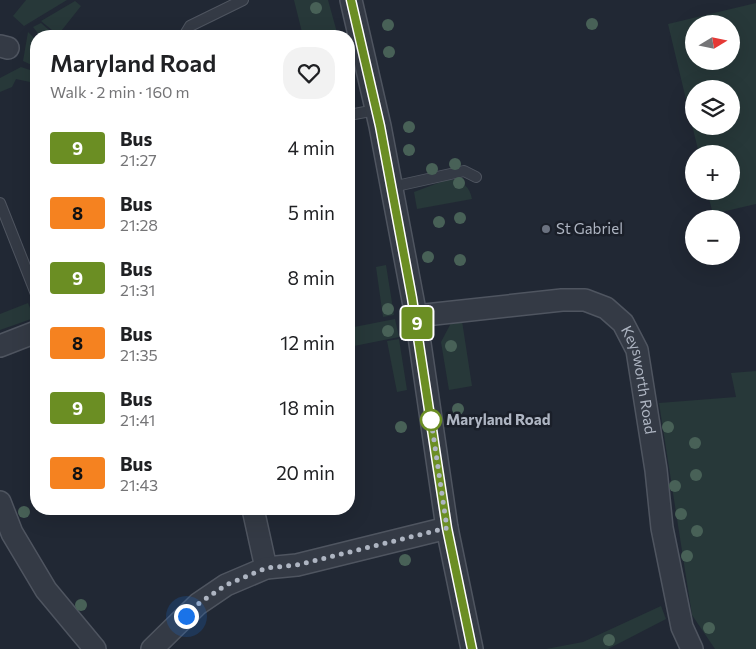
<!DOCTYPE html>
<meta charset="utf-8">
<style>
:root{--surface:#fff;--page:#f2f2f2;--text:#202124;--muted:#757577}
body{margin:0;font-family:Commissioner,sans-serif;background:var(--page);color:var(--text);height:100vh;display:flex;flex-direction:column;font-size:19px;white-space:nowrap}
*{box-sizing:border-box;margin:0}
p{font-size:16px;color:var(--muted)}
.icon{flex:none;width:28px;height:28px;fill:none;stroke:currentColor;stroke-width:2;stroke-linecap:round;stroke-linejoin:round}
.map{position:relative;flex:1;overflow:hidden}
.drawer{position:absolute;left:30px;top:30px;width:325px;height:485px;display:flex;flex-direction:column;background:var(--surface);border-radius:20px;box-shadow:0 5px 20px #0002}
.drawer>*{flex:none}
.badge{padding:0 10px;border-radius:4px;font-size:18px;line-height:32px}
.needle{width:32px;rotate:80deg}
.tools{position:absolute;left:685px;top:15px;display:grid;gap:10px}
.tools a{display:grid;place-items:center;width:55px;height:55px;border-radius:50%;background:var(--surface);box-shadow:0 5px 20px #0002;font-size:25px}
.you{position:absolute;width:25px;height:25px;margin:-12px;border:4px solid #fff;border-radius:50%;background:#1a73e8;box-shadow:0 0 0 8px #1a73e833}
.map>.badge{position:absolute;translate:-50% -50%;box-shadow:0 0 0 2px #fff}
.round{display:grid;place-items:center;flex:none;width:52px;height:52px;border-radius:20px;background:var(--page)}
.headline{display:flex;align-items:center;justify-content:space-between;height:85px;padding:0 20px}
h1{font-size:24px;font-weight:600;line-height:38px}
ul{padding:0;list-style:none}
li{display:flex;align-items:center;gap:15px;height:65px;padding:0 20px}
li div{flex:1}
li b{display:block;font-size:19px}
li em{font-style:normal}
li .badge{min-width:55px;font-weight:700;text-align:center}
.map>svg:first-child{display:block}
.green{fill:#273839;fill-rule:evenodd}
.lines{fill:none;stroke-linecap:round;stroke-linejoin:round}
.lane-casing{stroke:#4f5560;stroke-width:12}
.street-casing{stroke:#4f5560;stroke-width:24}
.lane{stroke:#343a45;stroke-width:10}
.street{stroke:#343a45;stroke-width:21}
.tree{fill:#486157}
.line-casing{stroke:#fff;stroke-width:11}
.line{stroke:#6b8e23;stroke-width:8}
.walk{stroke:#aeb5c2;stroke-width:5;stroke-dasharray:0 9}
.worship-dot{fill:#6b7280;stroke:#1a1f29;stroke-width:2}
.stop-dot{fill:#fff;stroke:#6b8e23;stroke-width:2.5}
.labels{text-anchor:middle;stroke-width:5;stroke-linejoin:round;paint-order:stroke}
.poi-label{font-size:15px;fill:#aeb5c2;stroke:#1a1f29;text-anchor:start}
.street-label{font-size:15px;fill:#aeb5c2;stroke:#1a1f29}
.stop-label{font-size:15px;font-weight:bold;fill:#aeb5c2;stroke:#1a1f29;text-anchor:start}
</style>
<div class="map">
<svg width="756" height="649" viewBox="0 0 756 649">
<rect width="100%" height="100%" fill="#212834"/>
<path class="green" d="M26,0h41l-43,26 -11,-10z
M294,0h34l10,36h-35z
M75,1l6,5 -23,29 -17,-14z
M756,3v201l-43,10 -6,-23h24v-37h-32l-31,-130zM694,24h37v37h-37zM694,89h37v37h-37z
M41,23l15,13h-16l-7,-9z
M28,32l8,8v27l-13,-6z
M21,67l15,5v9l-6,1 -14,-3 -4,8 -12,5v-14z
M446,180c14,-2 24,6 26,19l-55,10 -3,-17z
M386,265l8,50 -11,2 -7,-50z
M28,303l6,15 -34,12v-16z
M395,319l4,18 -50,10v-19z
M462,321l10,65 -23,4 -8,-48 10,-19z
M399,339l8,51 -10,2 -10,-51z
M756,371v278h-41l-23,-34 -33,-212 77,-6 -5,-24z
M661,606l5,13 -58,30h-62l37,-7z"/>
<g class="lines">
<g class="lane-casing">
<path id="lane" d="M184,36l6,-10 53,-26
M349,115l27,-5
M392,187l72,-16 12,6
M0,203l36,91"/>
</g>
<g class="street-casing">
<g id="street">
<path d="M351,0l29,126 36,190 31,212 25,121"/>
<path d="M0,46l8,2"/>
<path id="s1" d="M416,316l146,-16h23l21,8 17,15 14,27 19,120 6,58 20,99 10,22"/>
<path d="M0,346l36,-14"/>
<path d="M0,502l12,31 34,57 49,59"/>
<path d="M253,509l13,59"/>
<path d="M152,649l46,-45 28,-19 40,-17 31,-3 150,-37"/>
</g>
</g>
<use href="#lane" class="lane"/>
<use href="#street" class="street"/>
</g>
<g class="tree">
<circle cx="316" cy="8" r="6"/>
<circle cx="592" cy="24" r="6"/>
<circle cx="388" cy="25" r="6"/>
<circle cx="389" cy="52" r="6"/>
<circle cx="409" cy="127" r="6"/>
<circle cx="409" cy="150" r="6"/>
<circle cx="455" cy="164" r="6"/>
<circle cx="432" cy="169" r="6"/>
<circle cx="459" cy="183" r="6"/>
<circle cx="460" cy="218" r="6"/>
<circle cx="439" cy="222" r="6"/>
<circle cx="428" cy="257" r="6"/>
<circle cx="460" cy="260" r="6"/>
<circle cx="388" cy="309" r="6"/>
<circle cx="388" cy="331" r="6"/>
<circle cx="451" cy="346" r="6"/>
<circle cx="458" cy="409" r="6"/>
<circle cx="401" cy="427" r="6"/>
<circle cx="668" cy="427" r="6"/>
<circle cx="695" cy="443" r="6"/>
<circle cx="696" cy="475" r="6"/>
<circle cx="675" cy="486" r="6"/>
<circle cx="24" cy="512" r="6"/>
<circle cx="681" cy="514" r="6"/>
<circle cx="697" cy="531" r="6"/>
<circle cx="687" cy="556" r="6"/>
<circle cx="405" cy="560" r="6"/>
<circle cx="81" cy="605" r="6"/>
<circle cx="709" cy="628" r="6"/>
<circle cx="609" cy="640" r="6"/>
</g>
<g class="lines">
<g class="line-casing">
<path id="line" d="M351,0l29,126 32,172 35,230 25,121"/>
</g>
<use href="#line" class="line"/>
<path class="walk" d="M186,616l12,-12 28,-19 40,-17 31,-3 150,-37 -17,-115 1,7"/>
</g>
<circle class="worship-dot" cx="546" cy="229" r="5"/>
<circle class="stop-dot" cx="431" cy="420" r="10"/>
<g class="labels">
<g class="poi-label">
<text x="556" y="234">St Gabriel</text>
</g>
<g class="street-label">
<text dy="5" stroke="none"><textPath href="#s1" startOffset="275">Keysworth Road</textPath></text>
</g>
<g class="stop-label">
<text x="446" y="425">Maryland Road</text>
</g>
</g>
</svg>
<div class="tools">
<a><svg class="needle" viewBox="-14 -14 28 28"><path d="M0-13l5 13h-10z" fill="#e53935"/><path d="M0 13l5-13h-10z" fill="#757577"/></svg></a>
<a><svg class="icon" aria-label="layers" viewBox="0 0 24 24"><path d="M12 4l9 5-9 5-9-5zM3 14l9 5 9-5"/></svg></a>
<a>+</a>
<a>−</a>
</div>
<div class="you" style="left:186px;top:616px"></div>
<b class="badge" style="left:417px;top:323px;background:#6b8e23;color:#fff">9</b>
<section class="drawer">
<div class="headline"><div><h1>Maryland Road</h1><p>Walk · 2 min · 160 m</p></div><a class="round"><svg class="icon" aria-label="heart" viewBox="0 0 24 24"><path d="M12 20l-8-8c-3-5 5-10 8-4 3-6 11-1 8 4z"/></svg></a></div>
<ul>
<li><span class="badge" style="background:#6b8e23;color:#fff">9</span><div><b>Bus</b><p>21:27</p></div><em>4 min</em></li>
<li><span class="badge" style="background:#f58220;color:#111">8</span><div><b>Bus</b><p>21:28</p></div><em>5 min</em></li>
<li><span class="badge" style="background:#6b8e23;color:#fff">9</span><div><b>Bus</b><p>21:31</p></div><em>8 min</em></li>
<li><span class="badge" style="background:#f58220;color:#111">8</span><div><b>Bus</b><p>21:35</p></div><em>12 min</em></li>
<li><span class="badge" style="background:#6b8e23;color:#fff">9</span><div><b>Bus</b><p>21:41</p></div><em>18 min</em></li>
<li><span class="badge" style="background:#f58220;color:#111">8</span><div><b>Bus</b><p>21:43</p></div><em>20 min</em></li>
</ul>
</section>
</div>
